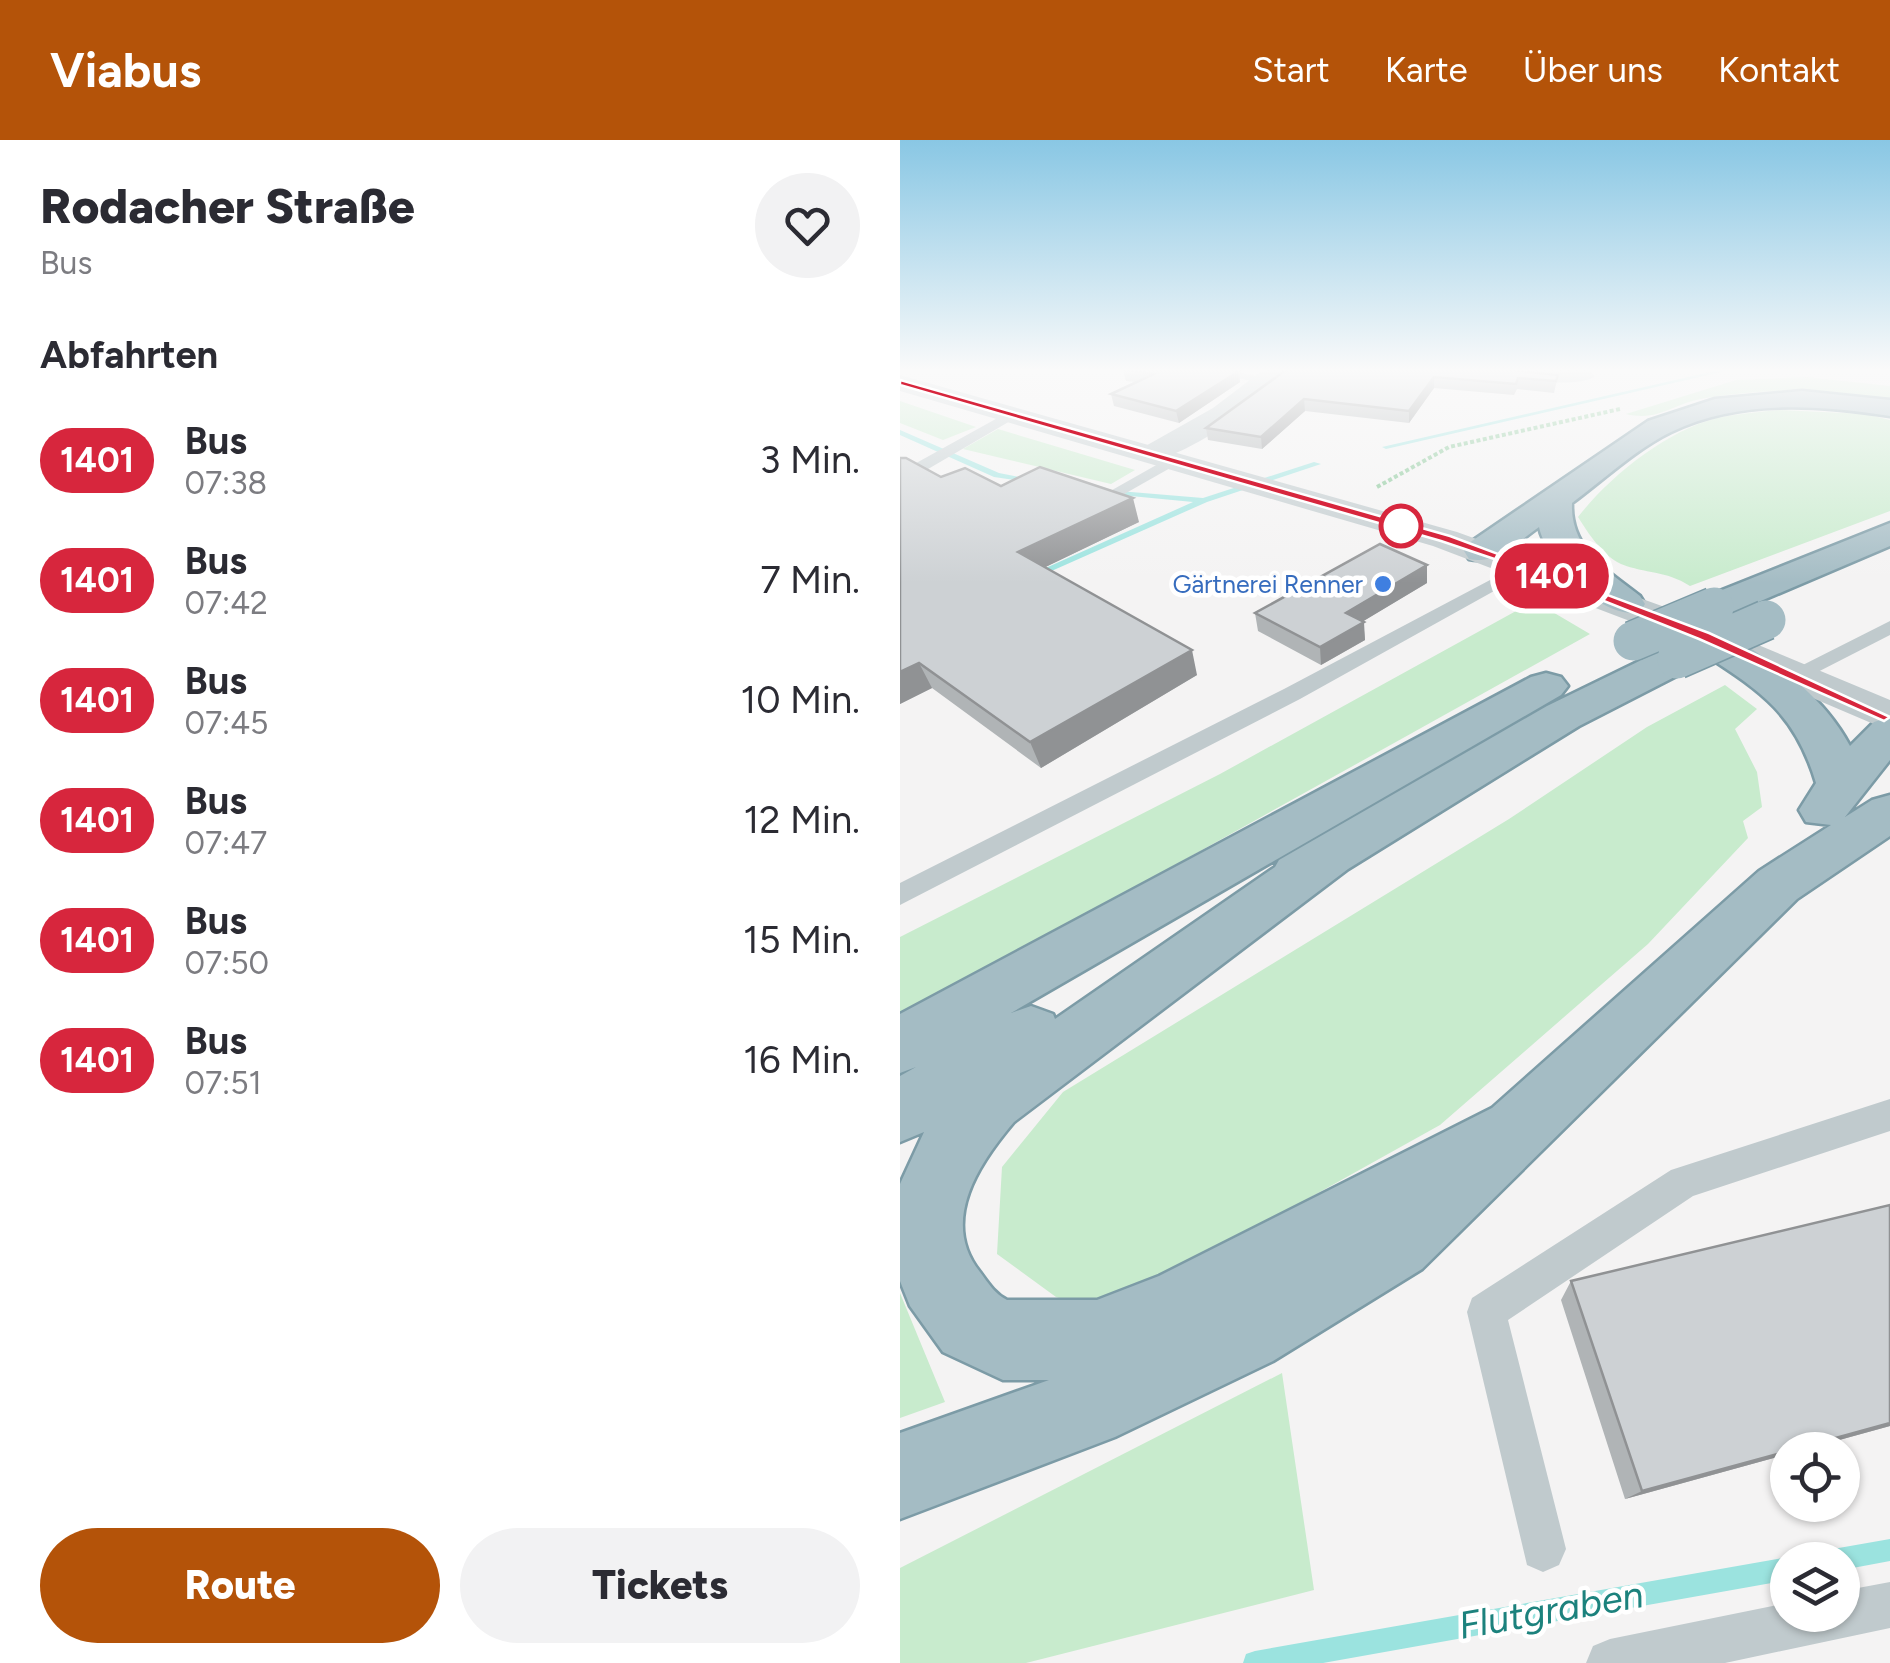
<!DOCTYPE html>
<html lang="de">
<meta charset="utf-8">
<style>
:root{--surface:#fff;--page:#f2f2f3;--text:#2b2b33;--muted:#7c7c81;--accent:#b45309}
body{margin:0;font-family:Figtree,sans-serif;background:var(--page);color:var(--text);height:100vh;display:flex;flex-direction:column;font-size:38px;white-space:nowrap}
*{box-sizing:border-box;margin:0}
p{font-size:32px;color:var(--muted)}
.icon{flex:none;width:55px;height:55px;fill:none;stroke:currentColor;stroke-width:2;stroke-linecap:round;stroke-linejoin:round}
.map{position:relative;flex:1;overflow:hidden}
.side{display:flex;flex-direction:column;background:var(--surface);width:900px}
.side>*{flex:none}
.badge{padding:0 20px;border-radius:32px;font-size:35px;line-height:65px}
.fabs{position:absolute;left:870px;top:1292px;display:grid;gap:20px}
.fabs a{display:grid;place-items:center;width:90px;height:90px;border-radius:50%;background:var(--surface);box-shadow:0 2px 8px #0004;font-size:50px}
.map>.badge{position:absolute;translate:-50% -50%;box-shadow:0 0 0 5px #fff}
h2{padding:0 40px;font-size:38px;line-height:90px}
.round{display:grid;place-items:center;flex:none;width:105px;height:105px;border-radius:52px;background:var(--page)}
.summary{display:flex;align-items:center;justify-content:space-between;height:170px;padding:0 40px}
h1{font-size:48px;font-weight:800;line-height:75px}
.action{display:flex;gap:20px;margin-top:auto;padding:20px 40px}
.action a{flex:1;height:115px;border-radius:60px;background:var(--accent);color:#fff;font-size:40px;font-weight:800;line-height:115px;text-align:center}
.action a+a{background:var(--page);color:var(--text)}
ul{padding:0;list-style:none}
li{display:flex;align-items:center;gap:30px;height:120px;padding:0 40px}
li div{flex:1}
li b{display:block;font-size:38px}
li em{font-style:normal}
li .badge{min-width:110px;font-weight:700;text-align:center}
header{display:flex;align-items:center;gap:60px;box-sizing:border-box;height:140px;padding:0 50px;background:var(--accent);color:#fff}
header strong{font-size:48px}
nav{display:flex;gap:55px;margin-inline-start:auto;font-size:35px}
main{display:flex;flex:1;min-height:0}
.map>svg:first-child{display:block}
.green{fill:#c8ebcd}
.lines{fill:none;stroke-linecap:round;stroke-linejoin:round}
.stream{fill:#9be3df;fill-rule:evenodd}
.trunk-casing{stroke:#7c9ba6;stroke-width:5}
.path{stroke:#84c594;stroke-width:4;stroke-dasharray:4 2.5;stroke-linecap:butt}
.service{fill:#c0cacd;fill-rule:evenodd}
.minor{fill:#c0cacd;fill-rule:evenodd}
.tertiary{fill:#c0cacd;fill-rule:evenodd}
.trunk{fill:#a4bcc4;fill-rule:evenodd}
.trunk-bridge-casing{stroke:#7c9ba6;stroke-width:42;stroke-linecap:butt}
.trunk-bridge{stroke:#a4bcc4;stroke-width:39}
.wall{fill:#b0b4b6}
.shaded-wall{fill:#909294}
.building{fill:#cdd1d4;stroke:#909294;stroke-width:2.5}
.line{fill:#d7263d;stroke:#fff;stroke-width:2.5}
.stop-dot{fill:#fff;stroke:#d7263d;stroke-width:5}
.shop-dot{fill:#3f7fe0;stroke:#fff;stroke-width:4}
.labels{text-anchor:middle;stroke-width:9;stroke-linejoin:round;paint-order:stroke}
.far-shop-label{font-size:25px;fill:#366cbe;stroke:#fff;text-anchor:end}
.near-water-label{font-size:38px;font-style:italic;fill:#1c827d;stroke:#fff}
</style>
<header>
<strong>Viabus</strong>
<nav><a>Start</a><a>Karte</a><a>Über uns</a><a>Kontakt</a></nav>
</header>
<main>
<section class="side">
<div class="summary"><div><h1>Rodacher Straße</h1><p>Bus</p></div><a class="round"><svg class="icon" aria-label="heart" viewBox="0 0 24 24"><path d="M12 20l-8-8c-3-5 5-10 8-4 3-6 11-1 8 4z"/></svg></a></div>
<h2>Abfahrten</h2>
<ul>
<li><span class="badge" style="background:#d7263d;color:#fff">1401</span><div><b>Bus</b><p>07:38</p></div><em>3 Min.</em></li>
<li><span class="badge" style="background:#d7263d;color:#fff">1401</span><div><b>Bus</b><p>07:42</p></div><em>7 Min.</em></li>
<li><span class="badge" style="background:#d7263d;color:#fff">1401</span><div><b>Bus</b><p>07:45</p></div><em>10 Min.</em></li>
<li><span class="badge" style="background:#d7263d;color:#fff">1401</span><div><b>Bus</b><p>07:47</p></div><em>12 Min.</em></li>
<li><span class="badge" style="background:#d7263d;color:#fff">1401</span><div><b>Bus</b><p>07:50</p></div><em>15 Min.</em></li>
<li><span class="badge" style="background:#d7263d;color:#fff">1401</span><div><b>Bus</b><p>07:51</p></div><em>16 Min.</em></li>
</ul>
<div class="action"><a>Route</a><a>Tickets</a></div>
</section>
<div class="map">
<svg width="990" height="1523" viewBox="0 0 990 1523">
<rect width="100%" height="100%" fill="#f4f3f3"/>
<path class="green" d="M907,237l83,9v14c-62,-12 -122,-12 -184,-2 -34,5 -46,24 -80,16l110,-34z
M0,261l76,26 -33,13 -43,-17z
M879,270l87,4 24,6v91l-200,75c-25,-16 -44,-12 -69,-22 -18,-8 -33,-31 -43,-47 32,-41 88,-86 139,-99 20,-4 41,-6 62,-8z
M98,289l137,41 -24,14 -148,-35z
M634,461l56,33 -690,384v-81l320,-163z
M825,545l32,24 -22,20 22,43 5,35 -19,14 5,17 -100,106 -208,181 -337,188 -47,-16 -59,-43 5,-87 61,-75 446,-273 138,-92z
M0,1153l45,109 -45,16z
M382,1233l32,217 -288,73h-126v-95z"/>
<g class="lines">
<path class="stream" d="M819,230h11l-344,79 -4,-2z
M0,290l99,43 40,8 -4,2 -41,-6 -94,-42z
M414,322l7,2 -114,38 -169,75 -8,-2 163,-73 -83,-8 -4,-2 1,-2 96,8z
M990,1399v22l-48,9v-10h-20l3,-8 8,-3z
M888,1417l8,3h-8v20l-465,83h-80l3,-9 9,-3z"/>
<g class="trunk-casing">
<path id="trunk" d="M902,251l88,9v16c-72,-11 -151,-17 -219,16 -35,17 -68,48 -99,71 -2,46 35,67 68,93l5,8 -5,8c-37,9 -94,-51 -101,-85 -22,15 -42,38 -70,32l-5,-8 5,-8 179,-122 67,-22z
M990,383v23l-155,66 -14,4 -14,-4 -5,-8 5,-8z
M804,484l14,3c52,34 102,63 132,119l24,-24 16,-5v43l-45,57 27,-17 18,-5v41l-93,63 -375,370 -149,92 -158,76 -215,82v-86l149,-53h-46l-60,-28 -33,-46 -10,-25v-97l24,-52 -24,10v-66l16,-9 -16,6v-59l631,-337 15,-4 15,4 7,9 -7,9 -550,318 20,-7 22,8 2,5 220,-152 4,-7 268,-154 115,-56 15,-3 15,3 6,9 -6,9 -113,58 -231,143 -334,253c-34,40 -75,99 -34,150 8,11 15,22 27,28h90l62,-24 333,-168 267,-237 72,-46 -25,-3 -7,-12 17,-27c-23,-77 -63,-96 -126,-138l-6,-9 6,-9z"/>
</g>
<path class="path" d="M477,347l72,-40 171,-38"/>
<path class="service" d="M299,230h30l44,10 -7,4z
M112,270l7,4 -2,3 -106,62h-11v-7z
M274,315l5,2v6l-67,38 -14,-3z
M626,421l9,5 -3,4 -232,129 -400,206v-22l384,-194z
M990,481v14l-86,44h-16l-3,-5z
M990,959v32l-197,65 -185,124 58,229 -7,16 -16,7 -16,-7 -60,-253 5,-14 199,-128z
M990,1442v46l-165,35h-139l7,-17 17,-7 178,-36v12h54v-24z"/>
<path class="minor" d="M363,230h29c-21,27 -118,98 -150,90l-4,-6 4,-6 71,-40z
M592,230h97l6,6c-11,12 -91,6 -103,-6z"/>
<path class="tertiary" d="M0,235l557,157 227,82 206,86v31l-234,-100 -223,-85 -533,-155z"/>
<use href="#trunk" class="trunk"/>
<g class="trunk-bridge-casing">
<path id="trunk-bridge" d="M733,501l81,-34
M777,519l89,-39"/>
</g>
<use href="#trunk-bridge" class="trunk-bridge"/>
</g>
<path class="wall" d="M223,230l117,12 -61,41 -65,-17 -3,-12 25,-12 -10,-1z
M382,234l276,1 -4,18 -37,-4 -3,6 -80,-7 -25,35 -104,-12 -43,38 -54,-9 -2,-12z
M0,318l41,19 60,9 138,36 -94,45 152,108 -156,93 -109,-80 -32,16z
M527,443l-64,38 2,19 -44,25 -63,-34 -3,-18z
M990,1065v221l-87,24h-15v4l-163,45 -64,-199 10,-19z"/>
<path class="shaded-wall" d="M339,231l1,11 -61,41 -3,-12z
M534,237v11l-25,35v-12z
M404,259l1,12 -43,38 -1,-12z
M233,358l6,24 -112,54 -9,-24z
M527,425v18l-80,48 -1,-18z
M464,482l1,18 -44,25 -1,-18z
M292,510l5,25 -156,93 -11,-26z
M19,523l13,25 -32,16v-32z
M990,1283v3l-87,24h-11z
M888,1311v3l-163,45 17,-8z"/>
<path class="building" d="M226,230h107l6,1 -63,40 -65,-17 43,-20z
M386,230h225l47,5 -2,6 -38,-3 -2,6 -82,-7 -25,34 -105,-12 -43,38 -55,-9z
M0,318h6l35,19 24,-9 36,18 39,-19 93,31 -115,54 174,98 -162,92 -111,-79 -19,9z
M480,404l47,21 -81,48 18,9 -44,25 -65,-34z
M990,1065v218l-98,27h-4v1l-146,40 -71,-210z"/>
<linearGradient id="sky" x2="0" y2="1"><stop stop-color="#89c7e4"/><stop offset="0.52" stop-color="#fafafa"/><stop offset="1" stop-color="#fafafa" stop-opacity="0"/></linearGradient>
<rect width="990" height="443" fill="url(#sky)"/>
<path class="line" d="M0,240l550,156 259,97 181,84 -6,4 -185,-82 -178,-71 -80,-27 -541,-156z"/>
<circle class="stop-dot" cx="501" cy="386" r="20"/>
<circle class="shop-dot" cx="483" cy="444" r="10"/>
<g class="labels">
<g class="far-shop-label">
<text x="463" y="453">Gärtnerei Renner</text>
</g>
<g class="near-water-label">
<text transform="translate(651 1470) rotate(-10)" y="13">Flutgraben</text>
</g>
</g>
</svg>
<div class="fabs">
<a><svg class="icon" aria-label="locate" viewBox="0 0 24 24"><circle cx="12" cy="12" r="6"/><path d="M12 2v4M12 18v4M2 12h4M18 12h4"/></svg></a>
<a><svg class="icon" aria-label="layers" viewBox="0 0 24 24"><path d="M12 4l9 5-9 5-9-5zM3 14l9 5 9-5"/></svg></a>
</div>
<b class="badge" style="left:652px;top:436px;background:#d7263d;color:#fff">1401</b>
</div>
</main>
